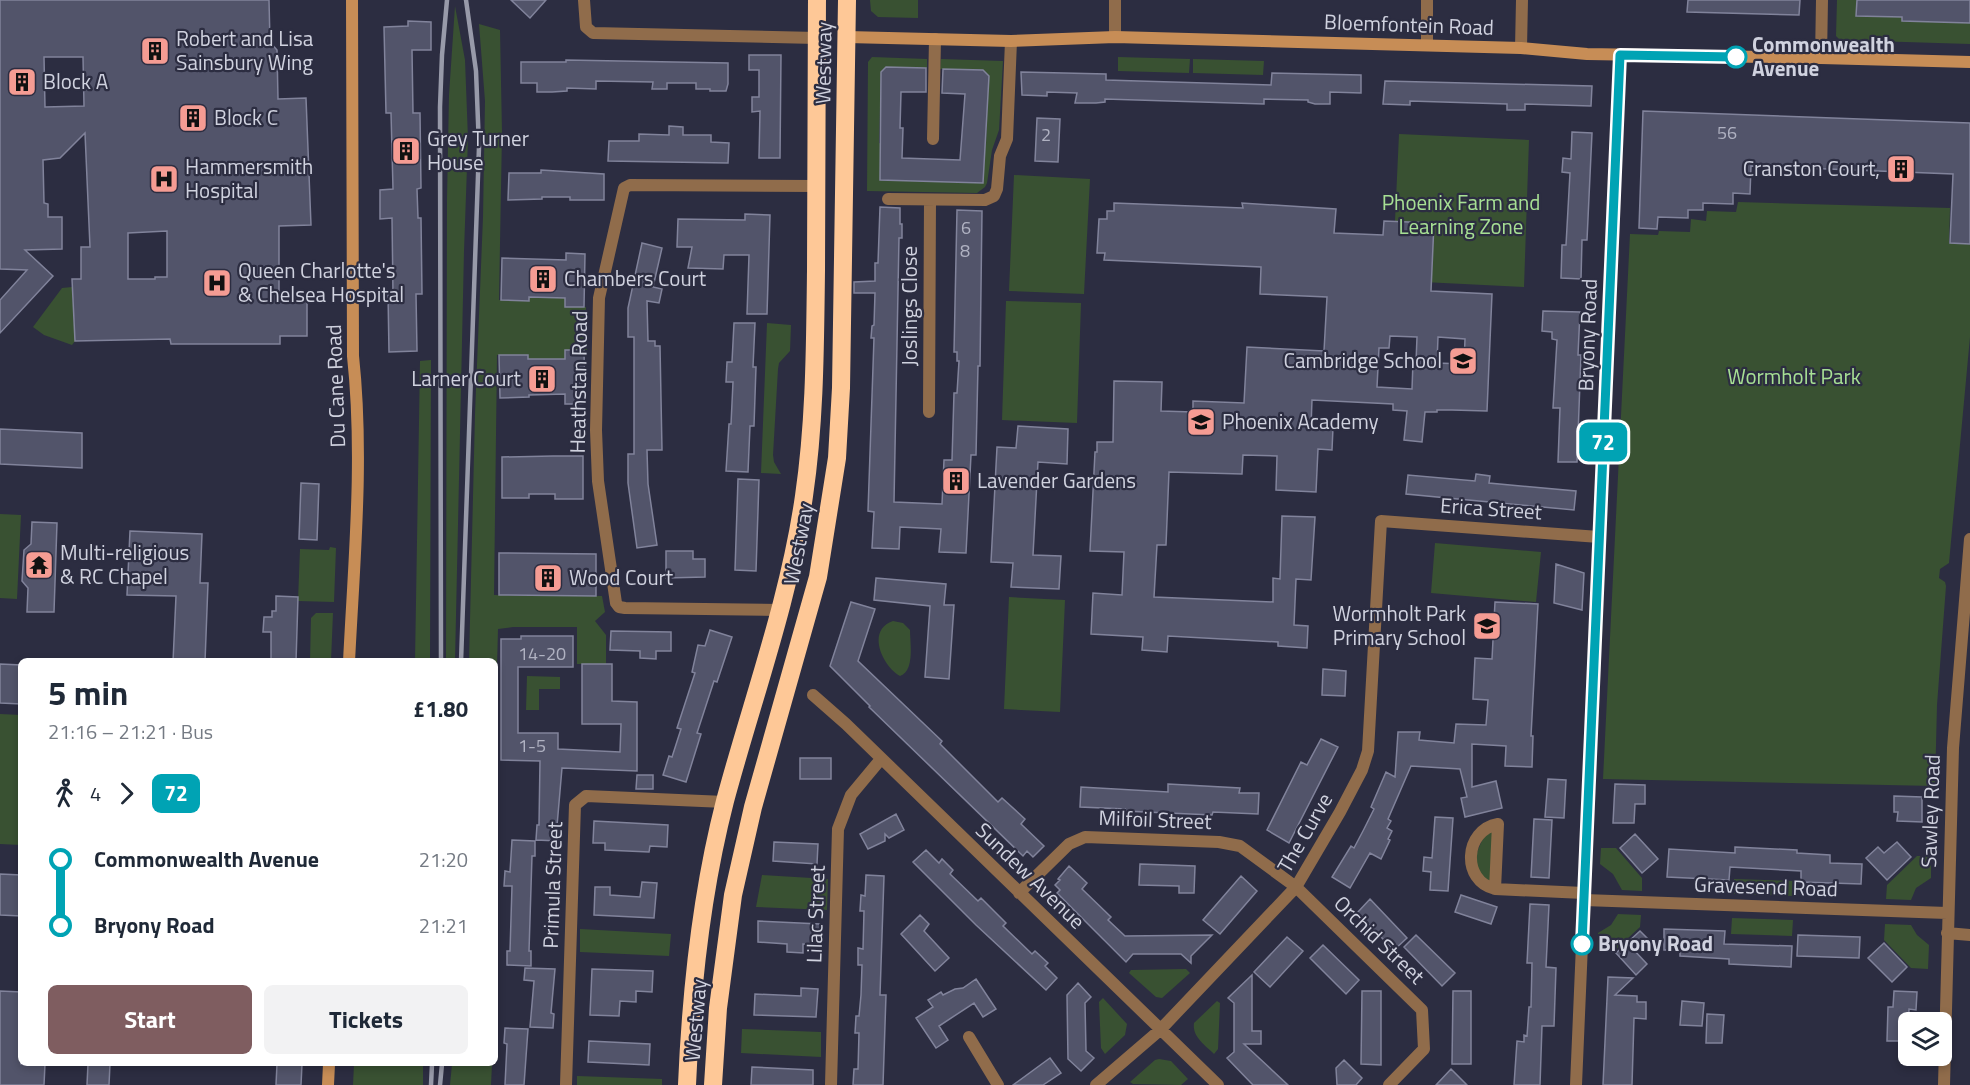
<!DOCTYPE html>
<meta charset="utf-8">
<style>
:root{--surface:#fff;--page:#f2f2f3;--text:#1f2937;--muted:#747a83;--accent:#7f5d60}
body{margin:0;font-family:"Titillium Web",sans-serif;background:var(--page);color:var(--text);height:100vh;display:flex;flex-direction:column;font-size:22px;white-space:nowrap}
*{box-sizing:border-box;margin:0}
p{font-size:20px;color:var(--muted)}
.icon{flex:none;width:33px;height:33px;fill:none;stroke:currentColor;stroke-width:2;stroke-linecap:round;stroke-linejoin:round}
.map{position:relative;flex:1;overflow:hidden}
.panel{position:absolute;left:18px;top:658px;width:480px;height:408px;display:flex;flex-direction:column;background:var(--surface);border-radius:9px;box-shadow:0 3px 9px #0003}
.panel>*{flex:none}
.badge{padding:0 12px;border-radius:9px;font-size:21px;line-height:39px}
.tools{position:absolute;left:1898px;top:1012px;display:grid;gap:12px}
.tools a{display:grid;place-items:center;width:54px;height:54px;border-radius:9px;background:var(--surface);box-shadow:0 3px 9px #0003;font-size:30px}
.map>.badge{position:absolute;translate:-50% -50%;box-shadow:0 0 0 3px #fff}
.legs{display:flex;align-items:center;gap:9px;height:66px;padding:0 30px;font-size:20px}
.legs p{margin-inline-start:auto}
.summary{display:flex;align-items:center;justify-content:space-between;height:102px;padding:0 30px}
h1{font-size:33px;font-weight:700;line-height:45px}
.action{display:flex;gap:12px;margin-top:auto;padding:12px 30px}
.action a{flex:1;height:69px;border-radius:9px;background:var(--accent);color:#fff;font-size:24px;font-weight:700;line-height:69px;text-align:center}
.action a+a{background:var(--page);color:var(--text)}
ul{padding:0 30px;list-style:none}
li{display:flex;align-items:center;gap:21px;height:66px;font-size:22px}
li i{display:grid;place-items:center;width:9px;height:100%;margin:0 8px;background:currentColor}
li i::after{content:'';width:15px;height:15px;margin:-8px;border:4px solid;border-radius:50%;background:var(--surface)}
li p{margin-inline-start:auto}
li:first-child i{background:linear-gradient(#0000 50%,currentColor 0)}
li:last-child i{background:linear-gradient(currentColor 50%,#0000 0)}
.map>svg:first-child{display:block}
.green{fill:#395132}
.building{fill:#52546a;stroke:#81839b;stroke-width:1.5;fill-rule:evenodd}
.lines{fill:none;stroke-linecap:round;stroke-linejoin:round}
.street{stroke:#906c4b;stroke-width:12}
.secondary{stroke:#c78d56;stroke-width:12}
.highway{stroke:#fec897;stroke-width:18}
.rail{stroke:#989aa9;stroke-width:4.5}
.line-1-casing{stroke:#fff;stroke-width:14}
.line-1{stroke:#00a3b4;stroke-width:9}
.stop-1-dot{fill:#fff;stroke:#00a3b4;stroke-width:3}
.labels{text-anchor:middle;stroke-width:4.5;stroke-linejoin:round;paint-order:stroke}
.number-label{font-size:18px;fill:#b0b2c2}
.street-label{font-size:21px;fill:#d0d2df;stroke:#2c2d41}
.poi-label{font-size:21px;fill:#d0d2df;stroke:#2c2d41;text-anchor:start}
.stop-label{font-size:21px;font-weight:bold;fill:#d0d2df;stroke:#2c2d41;text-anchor:start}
.park-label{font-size:21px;fill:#a7e094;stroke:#2c2d41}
</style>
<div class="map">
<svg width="1970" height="1085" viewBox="0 0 1970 1085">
<rect width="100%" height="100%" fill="#2c2d41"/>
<path class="green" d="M870,0h48v18l-40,-1 -7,-6z
M1837,0h20v16l45,1v4l68,2v21l-130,-4 -4,-4z
M455,6l10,54 3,79 -4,112 -9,410 -9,1 1,-462 2,-105z
M479,24l21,6 2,103 -3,167h30v-3l36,1v9h21l1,43h-21l-1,9h-37v-4h-31l-3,240 108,1 3,16 -10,9 11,14v29h-29v-37h-64l-15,2 -3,116v-83h-26l6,-248 8,-197 2,-116z
M872,57l55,2v9l-41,-1 -5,5 -2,71 4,1 -3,36 102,3 1,-38h3l2,-69 -5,-6 -43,-1 1,-10 62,2 -4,69 -7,20 -5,33 -2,4 -8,6 -110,-2 1,-129z
M1118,57l72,2 -1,14 -71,-2z
M1193,59l71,2 -1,14 -70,-2z
M1399,134l130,6 -5,147 -141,-7 -2,-9 3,-50h11z
M1014,175l76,4 -6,115 -75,-3z
M1738,202l212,6 -1,35 21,1v93l-21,226 -9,6 -1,9 6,4 1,4 -9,119 -2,81 -332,-7 27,-545 28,1 1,-4 31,1 1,-13 15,2 1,-10 29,1z
M72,287l3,54 -3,4 -28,-10 -11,-8 29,-39z
M1006,301l75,2 -4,120 -75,-3z
M767,323l24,2 -1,26 -11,12 -1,6 -5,86 1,7 7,12 -20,-1z
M431,360l-1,301h-15l5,-300z
M0,514l21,1 -4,84 -17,-1z
M1435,543l106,9 -5,50 -105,-9z
M330,547l6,1 -2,54 -36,-1 2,-52 29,1z
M1009,597l56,3 -5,112 -56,-3z
M316,613h17l-2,48h-21l1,-43z
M893,621l10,2 7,7c0,13 5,41 -10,46 -18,-10 -34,-46 -7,-55z
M527,676l33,1v12h-21v21h-13z
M0,714l21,1v130l-21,-1z
M1492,832v47l-4,3c-19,-17 -13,-25 -4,-46z
M1601,848h15l26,30v13l-20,-1 -9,-16 -13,-10z
M1917,856h14v22l-15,10 -5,12 -25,-1 1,-14z
M762,875l66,4 -1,31 -71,-3z
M1734,879l61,2v15l-61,-2z
M1618,914l23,1 -1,12 -27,25 -16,-2 1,-17 13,-8z
M1732,918l61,2 -1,16 -61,-2z
M1885,924l26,1 6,10 12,10 -1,24 -17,-1 -27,-28z
M580,929l91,5 -2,22 -89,-4z
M1186,969l4,4 -28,25 -6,-1 -27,-24 2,-3z
M1103,998l24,26 -2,11 -20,19 -4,-6 -2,-46z
M1217,1001l3,2 -2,46 -4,5c-9,-9 -22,-17 -20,-31z
M742,1029l79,3v25l-80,-4z
M1159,1059l12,2 17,18 -7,6 -48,-1 -3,-2 25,-22z
M354,1064h69v21h-70z
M452,1064h40l-1,21h-41z
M577,1076l85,3v6h-85z"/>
<path class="building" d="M0,0h269l1,42 7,8 1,49 28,-1 5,127 -32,1v72h28v38h-27v8h-109l-1,-5 -95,2 -3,-62h9v-32h9l-5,-114 -25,25 -17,2 1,43 4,1v13h14v32l-37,1 28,26 -53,57v-33l27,-30 -27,-1zM44,57h39l1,49 -39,1zM167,231v46h-12v2h-27v-46z
M511,0h35l-16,18z
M1688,0h112l-1,15 -112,-3z
M1857,0h113v23l-68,-2v-4l-46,-1z
M408,21l23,1v28h-19l1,63h7l1,75 -4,1 1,29h3l1,76h-6l1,57 -28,1 -1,-58h5l-1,-76 -12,1v-29l13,-1 -2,-76h-5l-2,-86 24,-1z
M749,55h32l-1,103h-21l1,-47 -8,1v-15h7v-27h-10z
M566,60l162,3v21l-2,7h-16v-2h-14v-6h-29v6h-15l1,-7 -57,-1v8l-29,-1v3l-15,1h-15v-9h-16v-21h45z
M886,67l40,1v24h-25l-1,36h3l-1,30 58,2 5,-66 -23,-1 1,-24 40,1 6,6 -6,107 -103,-3 1,-108z
M1021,72l85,2v6l165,5 1,-12 89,2v18l-31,-1v12h-15l-7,-2v-2l-44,-1v5l-159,-5v3l-9,1h-21l2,-10 -30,-1v4l-25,-1z
M1385,81l207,5 -1,20 -66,-2v6h-18v-6l-97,-3v4l-27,-1z
M1643,111l327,12v121l-20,-1 3,-69 -202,-8 -1,28 -17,-1v11l-30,-1v7h-15v8l-30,-1 -1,12 -18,-1z
M1037,118l23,1 -2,43 -23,-1z
M669,126l14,1v8h28v7l18,1 -1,20 -120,-2 1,-20h30v-7l30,1z
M1572,132l20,1 -5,107h-5l-1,39 -20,-1 1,-33h4l4,-72 -8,-1 1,-14 8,1z
M541,170l63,4v26h-34v-3h-28v2l-34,1 1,-27h32z
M1114,203l129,5 -1,-5 94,6 -2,24 49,2 1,-14 50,2 -3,68 61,3 -5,117 -35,-1h-15v2h-12l-3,30 -18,-2 3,-29 -14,-1v-6l-81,-4 -1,27 22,1 -1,22 -14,-1 -2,43 -40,-2 1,-34 -34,-1 -1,19 -73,-2 -3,73h-9l-3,52 119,5v-24l7,1 2,-63 33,1 -4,63 -15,-1 -2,46 14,1 -1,22 -29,-2v-4l-110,-6 -1,16 -25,-2 1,-13 -52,-3 2,-41 29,2 2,-43 -34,-1 5,-99h2v-10h16l1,-61 48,1 -1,29 32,1v-11l51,2 3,-56 77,4 3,-54 -67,-3 1,-27 -157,-7 1,-7h-8l2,-34h8v-8h7zM1390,336l27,1 -1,25h-3l-1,27 -35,-2 2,-39h10zM1438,337l27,2 -1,25 -27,-1z
M880,207l20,1v16h2v14h-3l-5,264 48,2 2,-44h8l2,-67h3l2,-32h-2v-9h-3l3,-142 25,1 -2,155h-2l-2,89h-5l-5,98 -27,-1 2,-23 -41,-2 -1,22 -27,-1 2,-36 -6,-1 6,-173h-3l1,-12 2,-1 1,-32h-21v-11l21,-1v-18h3z
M745,214l25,1 -3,99h-20l2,-59h-25l-1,14 -35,-1 4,-21h-15l1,-28 67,1z
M642,243l20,5 -9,39 9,2 -3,14 -12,-2 1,40h7v5h5l2,104h-15l1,34 9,61 -20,3 -9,-65v-29h6v-117h-6v-29z
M566,253l19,1 -1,53h-19v-9l-36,-1v4l-28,-1 1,-42 64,2z
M1543,311l37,1 -2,43h3l-4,107h-19l2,-54h-7l4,-68 -5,-1v-7l-10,-1z
M734,323h21l-2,44h3l-2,59h-4l-2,46 -22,-1 3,-47h2l2,-42h-7l1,-20h5z
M565,350h19l1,54h-20v-10l-36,1v2l-29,1 -1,-43h29v4h37z
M1018,426l50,3 -1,35 -29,-2 -5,93 28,1 -2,33 -48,-2 2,-24 -22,-1 6,-115 19,1z
M0,429l82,4v35l-82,-4z
M553,456h30v43h-28v-5h-26v4h-27v-41z
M1476,474l14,2 -1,7 87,8 -2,19 -168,-16 2,-19 67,6z
M738,479l21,1 -3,91 -21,-1z
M301,483l18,1 -2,56 -18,-1z
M32,522l25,1 -3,89h-27l1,-24 -6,-7 2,-31 7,-6z
M130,531l72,3 -2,49h8l-3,79h-32l3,-66 -49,-1z
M666,551h27v8h12v18l-39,1z
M499,553l97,1v42l-97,-1z
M1556,564l28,9 -2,37 -28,-7z
M876,578l70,6 -2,21h10l-5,74 -24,-2 5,-71 -56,-6z
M276,596l22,1 -2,65h-25v-30h-8l1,-15h8v-6h4z
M851,602l24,7 -17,52 84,80 -2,3 58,58 4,-4 23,21 -4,5 23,22 -11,11 -6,-6 -4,5 -154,-149 1,-1 -40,-40z
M1495,602l43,2 -7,132h2l-1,31 -27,-1 1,-20 -34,-2v43l24,-6 6,27 -37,9 -4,-19 6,-1 -7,-28 -49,-3 -23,53 3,2 -4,7 5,3 -4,8 2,1 -9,19 -11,-6 -20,35 -18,-11 19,-31 3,2 10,-19 10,-20 -3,-2 15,-35 9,5 3,-45h22l-1,8 35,3 2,-19 30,1 2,-25 -15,-1 2,-41 17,1z
M710,630l22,7 -15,45 -3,-1 -17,52 4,1 -15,48 -23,-7 6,-19 3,1 9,-28 -4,-1 18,-55 -3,-1 6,-27 7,1z
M611,631l60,1v19h-15v8l-16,-1v-7l-30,-1z
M521,636h52v31h-55v66h40v16l62,3 1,-28h-39v-60h30v37l25,1v69l-75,-3 -5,58h3l-1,15 -23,-1 1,-15h2l1,-64 -39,-1v-121h20z
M0,664l21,1v39l-21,-1z
M1323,669l23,2 -1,25 -23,-1z
M1321,739l17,8 -49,96 -22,-13 34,-68 6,3z
M800,758h31v21h-31z
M637,775h16v14h-17z
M1548,779l18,1 -2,38 -19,-1z
M1168,784l72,4 -1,5h20l-1,21 -45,-2 -1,3 -88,-4 1,-2 -45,-2 1,-20 87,5z
M1615,784l30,1v19h-10l-1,19h-21z
M1894,796l28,1v25l-25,-1 1,-9h-4z
M896,814l8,16 -15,8 -4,-4v7l-17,8 -8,-15z
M1435,817l18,1 -5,73 -18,-1 1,-18 -8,-1 1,-14 8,1z
M1534,819l18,1 -3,58 -18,-1z
M594,821l74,4 -1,22 -17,-1 -1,6 -44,-2v-7h-12z
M1635,834l23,25 -16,14 -22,-25z
M512,840l23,1v15h-3l-3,95h2v15l-24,-1v-14h3l2,-65h-8l1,-15 5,1z
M774,842l44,2 -1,20 -44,-3z
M1897,842l14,15 -24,23 -21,-22 12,-11 6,6z
M1735,847l62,3v3l33,2v8l32,1 -1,20 -60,-2v-11l-71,-4 -1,13 -62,-3 2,-28 66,4z
M926,850l13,13 3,-4 11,11 -3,4 28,27 3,-3 25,25 -3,3 29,28 3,-3 13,12 -3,3 12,12 -11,12 -70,-65 -63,-63z
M1140,864l55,2 -1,27h-15v-7l-40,-1z
M1069,866l18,17 -5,6 29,28 -3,3 17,16 87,-1 -21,21v7l-10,-9h-48l-7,8 -69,-69 3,-3 -5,-5 5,-5 -2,-1z
M0,874l21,1v41l-21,-1z
M866,875l18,1 -4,119h6l-3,90h-30l1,-16h4l1,-36h-4l1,-17h3l2,-21 1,-30h-4v-17l5,1 1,-38h-4l1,-16 4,1z
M1241,876l16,15 -37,43 -17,-14z
M642,882l15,1 -3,35 -60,-3 1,-28h15v8l30,2z
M1461,895l36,12 -6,17 -36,-12z
M1370,899l37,39 -13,12 -37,-37z
M1530,904l19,1 -3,62 10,1 -2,58h-12l-2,59h-26l3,-44 7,1v-7l3,1 2,-29h2l1,-44h-5z
M920,915l9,9 -5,7 25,27 -14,13 -34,-37z
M758,921l62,3 -1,21 -16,-1v9l-16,-1v-8l-29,-2z
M1664,929l61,2 -1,13 68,2 -1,21 -62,-3v-5l-49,-3v-6h-16z
M1640,931l19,19 -26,-1 14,15 -11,11 -20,-22z
M1416,935l39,38 -13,13 -38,-39z
M1798,935l62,2 -1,21 -62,-2z
M1287,937l16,14 -33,36 -16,-15z
M1884,943l23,24 -15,15 -24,-24z
M1323,945l36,35 -13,14 -36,-36z
M525,968l30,1 -4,44 3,1 -1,14 -23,-1 4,-46 -10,-1z
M592,969l61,2 -1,21 -16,-1v11l-16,-1 -1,15 -29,-1z
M1252,975v56h9v13h-17l44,41h-35l-26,-27 7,-6v-49l-6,-5z
M1608,977l25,1 -18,17 22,1v6h9v17l-12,-1 -2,67h-29z
M976,979l20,30 -13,8 -9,-14 -35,23 9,14 -12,8 -20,-30 17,-11 -5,-7 13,-8 2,3 12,-6 8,-1z
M1078,983l13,14 -6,6 1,48 8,7 -13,13 -13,-12 -1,-64z
M801,988l17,1 -2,28 -62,-2 1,-21 46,2z
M0,991l21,1v72h24l-1,21h-44z
M1362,991h19v74l-20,-1z
M1453,991h18v73h-19z
M1894,991l23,1 -1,18 -7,-1 -1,32h-21l1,-34h5z
M1682,1001l22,2 -2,23 -22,-1z
M1707,1014l17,1 -2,28h-16z
M505,1028l23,1 -4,56h-19l2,-41 -3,-1z
M589,1041l61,3 -1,21 -61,-3z
M1050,1058l11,15 -18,12h-30z
M1344,1060l18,18 -6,7h-19l-1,-17z
M88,1064h22l-1,21h-22z
M277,1064h25l-1,21h-25z
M752,1067l61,3v15h-62z
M1451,1069l16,16h-31z"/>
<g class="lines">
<path class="street" d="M584,0l2,27 7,6 224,5
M1115,37v-37
M1427,44v-44
M1521,48l1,-48
M1821,58l1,-58
M933,139l2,-100
M888,199l97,1 9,-4 3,-7 3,-33 7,-17 4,-98
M929,412l1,-212
M781,610l-156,-2 -6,-1 -3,-4 -18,-122 -2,-51 3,-132 25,-110 6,-3 186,1
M813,695l33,29 372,361
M1495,889l3,-65c-34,6 -37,57 -3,65l89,4
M1019,893l50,-49 16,-7 134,5 21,4 56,41 126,123 2,39 -35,36
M1584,900l363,13
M1947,933l23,2
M969,1037l29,48
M566,1085l9,-280 11,-9 139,6
M831,1085l7,-256 13,-34 30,-36
M1096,1085l64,-55 136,-143 44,-75 22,-42 6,-19 13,-230 218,16
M1576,1085l44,-1030
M1944,1085l9,-337 17,-209"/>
<path class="secondary" d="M847,37l164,4 104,-4 406,11 66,6 234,4 149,4
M349,662c5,-102 15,-204 4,-306l-1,-356
M328,1085l1,-21"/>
<path class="highway" d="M687,1085c4,-95 14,-191 38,-284 27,-101 64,-200 79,-305 11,-75 11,-150 12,-225 0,-91 0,-181 1,-271
M713,1085l5,-77 15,-113 20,-88 65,-230 19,-119 4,-70 6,-388"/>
<path class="rail" d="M441,662l-1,-555 2,-52 5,-55
M461,662l18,-515 -3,-76 -10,-71
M431,1085l1,-21
M440,1085l2,-21"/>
</g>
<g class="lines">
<g class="line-1-casing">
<path id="line-1" d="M1582,944l38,-889 116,2"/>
</g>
<use href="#line-1" class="line-1"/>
</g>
<defs>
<g id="building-square" transform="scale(1.5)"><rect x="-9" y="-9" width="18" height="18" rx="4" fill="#f59c93" stroke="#2c2d41"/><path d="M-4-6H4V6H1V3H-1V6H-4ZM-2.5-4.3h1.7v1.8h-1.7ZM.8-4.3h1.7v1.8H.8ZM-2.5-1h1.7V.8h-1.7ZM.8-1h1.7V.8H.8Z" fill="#111"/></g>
<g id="hospital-square" transform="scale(1.5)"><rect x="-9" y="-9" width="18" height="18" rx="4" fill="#f59c93" stroke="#2c2d41"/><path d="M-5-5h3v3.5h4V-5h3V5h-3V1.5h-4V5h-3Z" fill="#111"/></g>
<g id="school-square" transform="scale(1.5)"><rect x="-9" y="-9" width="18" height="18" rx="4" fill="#f59c93" stroke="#2c2d41"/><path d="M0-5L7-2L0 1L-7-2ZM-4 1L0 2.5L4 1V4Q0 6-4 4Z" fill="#111"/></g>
<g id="temple-square" transform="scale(1.5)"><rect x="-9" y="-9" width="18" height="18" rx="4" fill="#f59c93" stroke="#2c2d41"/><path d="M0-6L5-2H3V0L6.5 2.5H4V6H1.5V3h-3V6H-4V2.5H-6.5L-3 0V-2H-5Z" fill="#111"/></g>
</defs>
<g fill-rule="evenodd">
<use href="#building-square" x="155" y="51"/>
<use href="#building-square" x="22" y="82"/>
<use href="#building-square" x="193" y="118"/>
<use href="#building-square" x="406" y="151"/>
<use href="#building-square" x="1901" y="169"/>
<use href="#hospital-square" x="164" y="179"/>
<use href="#building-square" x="543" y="279"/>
<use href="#hospital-square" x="217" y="283"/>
<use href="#school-square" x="1463" y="361"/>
<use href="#building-square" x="542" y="379"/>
<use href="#school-square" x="1201" y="422"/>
<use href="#building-square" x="956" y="481"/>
<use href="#temple-square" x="39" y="565"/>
<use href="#building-square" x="548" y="578"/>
<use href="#school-square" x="1487" y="626"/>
</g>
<g class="stop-1-dot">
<circle cx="1736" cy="57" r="10"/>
<circle cx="1582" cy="944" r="10"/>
</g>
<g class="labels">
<g class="number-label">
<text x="1727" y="139">56</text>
<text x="1046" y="141">2</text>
<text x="966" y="234">6</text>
<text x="965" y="257">8</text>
<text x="542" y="660">14-20</text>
<text x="532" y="752">1-5</text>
</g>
<g class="street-label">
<text transform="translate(1409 25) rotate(2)" y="7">Bloemfontein Road</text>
<text transform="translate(824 63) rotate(-89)" y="7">Westway</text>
<text transform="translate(910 306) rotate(-90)" y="7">Joslings Close</text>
<text transform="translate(1588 335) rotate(-88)" y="7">Bryony Road</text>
<text transform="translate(579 382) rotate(-89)" y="7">Heathstan Road</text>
<text transform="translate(336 386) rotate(-92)" y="7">Du Cane Road</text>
<text transform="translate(1491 509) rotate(4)" y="7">Erica Street</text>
<text transform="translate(799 544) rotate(-79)" y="7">Westway</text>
<text transform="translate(1931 811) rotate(-88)" y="7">Sawley Road</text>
<text transform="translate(1155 820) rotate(2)" y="7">Milfoil Street</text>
<text transform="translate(1305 833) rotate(-60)" y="7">The Curve</text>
<text transform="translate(1030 876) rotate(44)" y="7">Sundew Avenue</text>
<text transform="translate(553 885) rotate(-88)" y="7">Primula Street</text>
<text transform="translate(1766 887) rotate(2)" y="7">Gravesend Road</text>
<text transform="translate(816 914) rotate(-88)" y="7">Lilac Street</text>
<text transform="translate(1379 940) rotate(44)" y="7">Orchid Street</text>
<text transform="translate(696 1020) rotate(-85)" y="7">Westway</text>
</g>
<g class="poi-label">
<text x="176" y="46">Robert and Lisa<tspan x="176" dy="24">Sainsbury Wing</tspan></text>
<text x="43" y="89">Block A</text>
<text x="214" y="125">Block C</text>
<text x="427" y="146">Grey Turner<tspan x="427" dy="24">House</tspan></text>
<text x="185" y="174">Hammersmith<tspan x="185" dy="24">Hospital</tspan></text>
<text x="1880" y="176" text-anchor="end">Cranston Court,</text>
<text x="238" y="278">Queen Charlotte's<tspan x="238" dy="24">&amp; Chelsea Hospital</tspan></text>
<text x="564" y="286">Chambers Court</text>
<text x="1442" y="368" text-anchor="end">Cambridge School</text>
<text x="521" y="386" text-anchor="end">Larner Court</text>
<text x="1222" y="429">Phoenix Academy</text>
<text x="977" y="488">Lavender Gardens</text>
<text x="60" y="560">Multi-religious<tspan x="60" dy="24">&amp; RC Chapel</tspan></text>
<text x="569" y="585">Wood Court</text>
<text x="1466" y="621" text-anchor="end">Wormholt Park<tspan x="1466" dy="24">Primary School</tspan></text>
</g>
<g class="stop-label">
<text x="1752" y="52">Commonwealth<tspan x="1752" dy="24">Avenue</tspan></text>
<text x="1598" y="951">Bryony Road</text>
</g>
<g class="park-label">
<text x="1461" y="210">Phoenix Farm and<tspan x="1461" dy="24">Learning Zone</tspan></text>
<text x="1794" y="384">Wormholt Park</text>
</g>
</g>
</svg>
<div class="tools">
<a><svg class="icon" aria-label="layers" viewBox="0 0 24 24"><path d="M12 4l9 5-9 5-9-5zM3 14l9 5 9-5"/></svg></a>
</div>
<b class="badge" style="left:1603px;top:442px;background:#00a3b4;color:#fff">72</b>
<section class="panel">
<div class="summary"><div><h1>5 min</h1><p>21:16 – 21:21 · Bus</p></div><b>£1.80</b></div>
<div class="legs"><svg class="icon" aria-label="walk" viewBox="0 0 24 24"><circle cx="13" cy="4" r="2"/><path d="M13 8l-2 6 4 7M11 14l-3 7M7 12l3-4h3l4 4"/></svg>4<svg class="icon" aria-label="forward" viewBox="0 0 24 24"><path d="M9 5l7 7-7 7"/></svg><b class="badge" style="background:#00a3b4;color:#fff">72</b></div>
<ul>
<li><i style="color:#00a3b4"></i><b>Commonwealth Avenue</b><p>21:20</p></li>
<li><i style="color:#00a3b4"></i><b>Bryony Road</b><p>21:21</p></li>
</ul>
<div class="action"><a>Start</a><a>Tickets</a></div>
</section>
</div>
